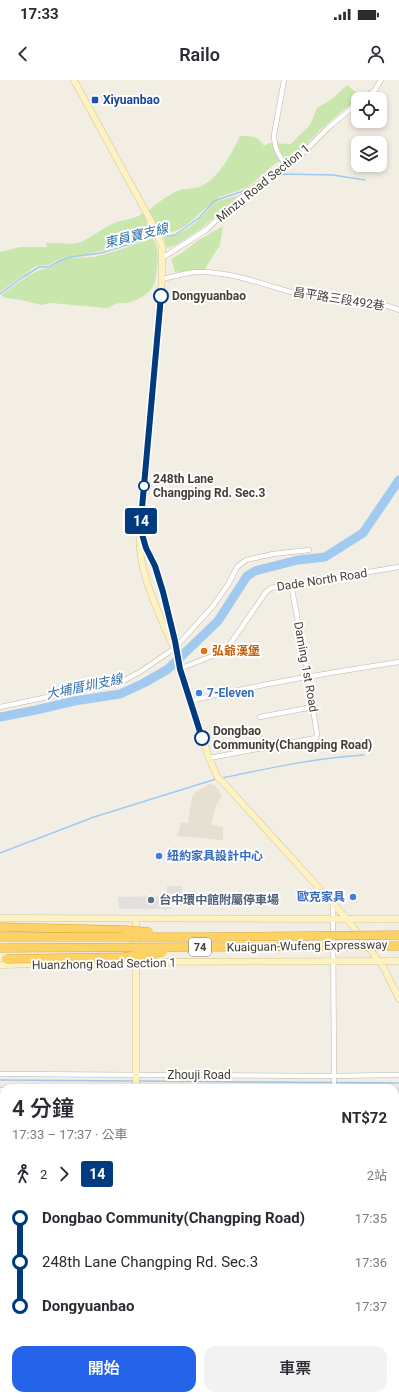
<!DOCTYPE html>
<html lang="zh-TW">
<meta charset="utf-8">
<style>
:root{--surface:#fff;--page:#f2f2f3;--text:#2b2b33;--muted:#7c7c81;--accent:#2563eb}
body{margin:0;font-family:Roboto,"Noto Sans TC",sans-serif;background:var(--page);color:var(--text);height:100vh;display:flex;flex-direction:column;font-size:15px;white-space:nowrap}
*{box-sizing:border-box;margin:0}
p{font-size:13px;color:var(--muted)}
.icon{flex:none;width:22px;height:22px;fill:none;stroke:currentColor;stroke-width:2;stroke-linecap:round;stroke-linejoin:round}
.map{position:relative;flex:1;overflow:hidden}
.sheet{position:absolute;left:0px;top:1004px;width:399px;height:316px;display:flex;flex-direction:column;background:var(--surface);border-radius:12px 12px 0 0;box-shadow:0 2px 6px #0003}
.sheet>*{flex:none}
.badge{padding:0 8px;border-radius:3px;font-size:14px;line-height:26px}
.tools{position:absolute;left:351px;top:12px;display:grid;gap:8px}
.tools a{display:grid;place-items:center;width:36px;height:36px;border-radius:8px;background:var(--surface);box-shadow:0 2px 6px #0003;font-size:20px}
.map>.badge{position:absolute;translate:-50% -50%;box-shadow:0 0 0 2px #fff}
.legs{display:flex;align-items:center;gap:6px;height:44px;padding:0 12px;font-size:13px}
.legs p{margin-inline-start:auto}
.headline{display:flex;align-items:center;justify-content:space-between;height:68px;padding:0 12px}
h1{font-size:22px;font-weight:600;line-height:30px}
.action{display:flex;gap:8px;margin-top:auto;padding:8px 12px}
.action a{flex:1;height:46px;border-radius:12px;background:var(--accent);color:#fff;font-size:16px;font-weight:600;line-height:46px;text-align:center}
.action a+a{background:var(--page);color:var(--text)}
ul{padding:0 12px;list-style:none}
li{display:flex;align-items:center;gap:14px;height:44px;font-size:15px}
li i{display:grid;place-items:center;width:6px;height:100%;margin:0 5px;background:currentColor}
li i::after{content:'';width:10px;height:10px;margin:-5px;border:3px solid;border-radius:50%;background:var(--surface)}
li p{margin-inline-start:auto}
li:first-child i{background:linear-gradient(#0000 50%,currentColor 0)}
li:last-child i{background:linear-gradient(currentColor 50%,#0000 0)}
.status{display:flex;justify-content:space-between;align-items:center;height:28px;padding:0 20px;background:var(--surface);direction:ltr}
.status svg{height:11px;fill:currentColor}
header{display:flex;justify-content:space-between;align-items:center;height:52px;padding:0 12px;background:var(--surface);font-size:18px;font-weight:600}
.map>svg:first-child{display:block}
.residential{fill:#e6e0d2}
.green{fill:#c9e6ac}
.parking{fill:#e2e0dc}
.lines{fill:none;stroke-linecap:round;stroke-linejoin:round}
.stream{stroke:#a0caef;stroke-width:1.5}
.river{stroke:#a0caef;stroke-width:9}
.street-casing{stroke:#bdb6a7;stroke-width:5.5}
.secondary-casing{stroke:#d2c494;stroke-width:7}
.highway-casing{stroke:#dba635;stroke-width:9}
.street{stroke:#fff;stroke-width:4.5}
.secondary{stroke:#fef2c2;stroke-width:6}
.highway{stroke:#fcd165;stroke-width:8}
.highway-bridge-casing{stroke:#dba635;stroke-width:9;stroke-linecap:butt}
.highway-bridge{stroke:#fcd165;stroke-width:8}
.line-1-casing{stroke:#fff;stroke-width:9}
.line-1{stroke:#003b80;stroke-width:6}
.transit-dot{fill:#1a4fb4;stroke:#fff;stroke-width:1.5}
.stop-1-dot{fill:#fff;stroke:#003b80;stroke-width:2}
.food-dot{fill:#e8710a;stroke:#fff;stroke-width:1.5}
.shop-dot{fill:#3f7fe0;stroke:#fff;stroke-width:1.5}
.service-dot{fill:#5c6f8a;stroke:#fff;stroke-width:1.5}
.labels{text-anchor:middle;stroke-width:4;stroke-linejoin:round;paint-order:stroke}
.shield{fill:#fff;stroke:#7c7871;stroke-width:1}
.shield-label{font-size:11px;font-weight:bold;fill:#443e34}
.transit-label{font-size:12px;font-weight:bold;fill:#164399;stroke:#fff;text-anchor:start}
.street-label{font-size:12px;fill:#443e34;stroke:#fff}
.stop-label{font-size:12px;font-weight:bold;fill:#443e34;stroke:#fff;text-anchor:start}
.food-label{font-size:12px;font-weight:bold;fill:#c56008;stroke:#fff;text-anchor:start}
.shop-label{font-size:12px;font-weight:bold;fill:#366cbe;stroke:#fff;text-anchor:start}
.service-label{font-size:12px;font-weight:bold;fill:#4e5e75;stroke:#fff;text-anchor:start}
.water-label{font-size:13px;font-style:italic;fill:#2f71ad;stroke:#fff}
</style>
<div class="status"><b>17:33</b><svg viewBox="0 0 49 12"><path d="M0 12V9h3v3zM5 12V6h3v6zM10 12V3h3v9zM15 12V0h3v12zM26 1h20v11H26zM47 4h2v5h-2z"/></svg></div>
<header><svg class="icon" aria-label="back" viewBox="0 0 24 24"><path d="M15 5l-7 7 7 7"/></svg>Railo<svg class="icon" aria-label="person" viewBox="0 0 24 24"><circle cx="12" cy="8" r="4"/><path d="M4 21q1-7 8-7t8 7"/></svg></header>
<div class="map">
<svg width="399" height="1320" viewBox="0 0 399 1320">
<rect width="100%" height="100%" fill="#f2eee4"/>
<path class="residential" d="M209,704l6,1 7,10 -6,11 -5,19 12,2v13l-46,-4 4,-13h7l4,-26 5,-6z"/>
<path class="green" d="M347,5l15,12 -15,10 -27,23 -16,17 -15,12 -13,4 -28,24 -28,10 -6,5 23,-6 -35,32 -26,17 -9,3 -4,-11c20,0 40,-19 51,-35 -20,13 -25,29 -52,32l-13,-24c10,-8 20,-16 31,-20 6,-2 13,-1 19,-3 19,-7 33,-34 41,-51 10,0 19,0 24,10l5,-3 22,1 19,-19 7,-17 15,-9z
M143,133l9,23 -31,10 -37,9 -23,3 -12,7 -13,1 -36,26v-40l20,-5h27l-1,-4c11,-1 25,3 35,-1 11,-5 22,-14 33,-19 10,-4 20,-3 29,-10z
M223,146l-3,19 -16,25 -29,2 -4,-13 11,-6 15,-12z
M153,158c6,11 5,18 4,31 -1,4 -1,8 -2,12 -2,12 -18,20 -29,22 -2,0 -4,0 -6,0 -6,0 -9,5 -14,5l-55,-5 -10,2 -19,-5 -16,-2 -5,-3 28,-20 13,-6 8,-1 12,-8 6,-2 26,-1 22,-6z
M0,1237h4v79h27v4h-31z
M40,1316h87v4h-87z"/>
<path class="parking" d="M167,806h15l1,17h-12l1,6h-53l-1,-12 49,-1z"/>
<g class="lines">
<path class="stream" d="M265,102l18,-8 50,1 32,5
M160,155l8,1 7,-1 24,-17 15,-17 35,-12
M0,214l23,-17 16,-10h10l12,-7 10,-3 30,-4 55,-17
M222,698c47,-10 94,-20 142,-23
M0,773l94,-36 122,-38
M0,1000l133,1
M137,1001l262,2"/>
<path class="river" d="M0,637l36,-7 38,-9 46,-7 24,-11 24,-14 50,-48 29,-45 8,-5 43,-11 27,-3 38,-24 36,-53"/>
<g class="street-casing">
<path id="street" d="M284,0l-10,55c0,12 4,19 11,29
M362,19l13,-9 6,-10
M162,178l44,-28 29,-28 50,-38 15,-8 29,-29 29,-24
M162,199c12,-2 24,-7 36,-7 29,-1 65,12 93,20 18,-3 32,6 49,9 20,4 41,0 59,9
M179,589l38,-15 11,-7 38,-55 5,-4 128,-21
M190,621c69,-17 139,-28 209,-39
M0,627l123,-26 17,-9 35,-24 38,-42 16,-23 8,-16 9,-7 27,-6 36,-4
M260,637l53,-10
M209,678l107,-20 1,-4 -9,-58 -17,-92
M333,823l1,185
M0,994l325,2 74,-1
M0,1010h4
M0,1229h4
M395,1233l1,-222
M395,1287h4
M394,1316v4
M35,1320l1,-4
M334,1320v-4"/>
</g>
<g class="secondary-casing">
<path id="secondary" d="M74,0l78,143 10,23v33l-21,240c-8,41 14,86 30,123l4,6
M142,449l4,19 9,18 8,26 12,49 4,28 11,32 19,57 9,20 4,3 125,138 37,49 15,31
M0,838l399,1
M136,839v31
M0,885l136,-3 263,-1
M136,1008v-128
M0,1122h4
M395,1125h4
M135,1316v4"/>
</g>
<g class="highway-casing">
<path id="highway" d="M0,847l125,3"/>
</g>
<use href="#street" class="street"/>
<use href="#secondary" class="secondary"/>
<use href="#highway" class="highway"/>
<g class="highway-bridge-casing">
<path id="highway-bridge" d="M125,850l24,2
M0,857h206l193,-2
M0,868l399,-2
M6,879l117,-2 40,-5"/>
</g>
<use href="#highway-bridge" class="highway-bridge"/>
</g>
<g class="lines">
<g class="line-1-casing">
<path id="line-1" d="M161,216l-20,223 1,15 4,14 9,18 8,26 12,49 5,28 22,69"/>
</g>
<use href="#line-1" class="line-1"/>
</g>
<rect class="transit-dot" x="91" y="16" width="8" height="8" rx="2"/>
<g class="stop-1-dot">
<circle cx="161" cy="216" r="7"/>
<circle cx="144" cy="406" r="5"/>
<circle cx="202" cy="658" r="7"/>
</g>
<circle class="food-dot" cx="204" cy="571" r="4"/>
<g class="shop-dot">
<circle cx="199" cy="613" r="4"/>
<circle cx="159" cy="776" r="4"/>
<circle cx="353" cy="817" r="4"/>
</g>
<circle class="service-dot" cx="151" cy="820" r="4"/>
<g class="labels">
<rect class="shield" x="189" y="858" width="22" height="18" rx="3"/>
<g class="shield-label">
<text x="200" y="871">74</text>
</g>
<g class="transit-label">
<text x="103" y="24">Xiyuanbao</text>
</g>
<g class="street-label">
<text transform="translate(263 103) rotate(-39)" y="4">Minzu Road Section 1</text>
<text transform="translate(339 219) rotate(9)" y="4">昌平路三段492巷</text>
<text transform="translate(322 500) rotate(-9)" y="4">Dade North Road</text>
<text transform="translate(306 587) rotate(80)" y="4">Daming 1st Road</text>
<text transform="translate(307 866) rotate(-1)" y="4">Kuaiguan-Wufeng Expressway</text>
<text transform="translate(104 884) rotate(-1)" y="4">Huanzhong Road Section 1</text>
<text x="199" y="999">Zhouji Road</text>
</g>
<g class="stop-label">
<text x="172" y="220">Dongyuanbao</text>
<text x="153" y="403">248th Lane<tspan x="153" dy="14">Changping Rd. Sec.3</tspan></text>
<text x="213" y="655">Dongbao<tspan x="213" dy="14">Community(Changping Road)</tspan></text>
</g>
<g class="food-label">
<text x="212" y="575">弘爺漢堡</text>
</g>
<g class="shop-label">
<text x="207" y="617">7-Eleven</text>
<text x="167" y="780">紐約家具設計中心</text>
<text x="345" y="821" text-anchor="end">歐克家具</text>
</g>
<g class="service-label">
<text x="159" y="824">台中環中館附屬停車場</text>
</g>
<g class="water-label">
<text transform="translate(136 155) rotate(-14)" y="5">東員寶支線</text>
<text transform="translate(84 606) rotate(-12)" y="5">大埔厝圳支線</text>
</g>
</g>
</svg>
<div class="tools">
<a><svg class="icon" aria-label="locate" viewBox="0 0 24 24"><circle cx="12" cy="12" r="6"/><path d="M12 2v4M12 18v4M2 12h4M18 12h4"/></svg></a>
<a><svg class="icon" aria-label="layers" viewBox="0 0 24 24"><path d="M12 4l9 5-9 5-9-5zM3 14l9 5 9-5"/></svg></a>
</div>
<b class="badge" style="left:141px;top:441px;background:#003b80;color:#fff">14</b>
<section class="sheet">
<div class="headline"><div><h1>4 分鐘</h1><p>17:33 – 17:37 · 公車</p></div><b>NT$72</b></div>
<div class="legs"><svg class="icon" aria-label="walk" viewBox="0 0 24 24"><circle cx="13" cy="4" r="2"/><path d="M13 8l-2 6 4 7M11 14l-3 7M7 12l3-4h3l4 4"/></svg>2<svg class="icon" aria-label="forward" viewBox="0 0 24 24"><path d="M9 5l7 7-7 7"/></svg><b class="badge" style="background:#003b80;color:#fff">14</b><p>2站</p></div>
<ul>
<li><i style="color:#003b80"></i><b>Dongbao Community(Changping Road)</b><p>17:35</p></li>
<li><i style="color:#003b80"></i><span>248th Lane Changping Rd. Sec.3</span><p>17:36</p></li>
<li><i style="color:#003b80"></i><b>Dongyuanbao</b><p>17:37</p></li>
</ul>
<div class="action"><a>開始</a><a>車票</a></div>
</section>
</div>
